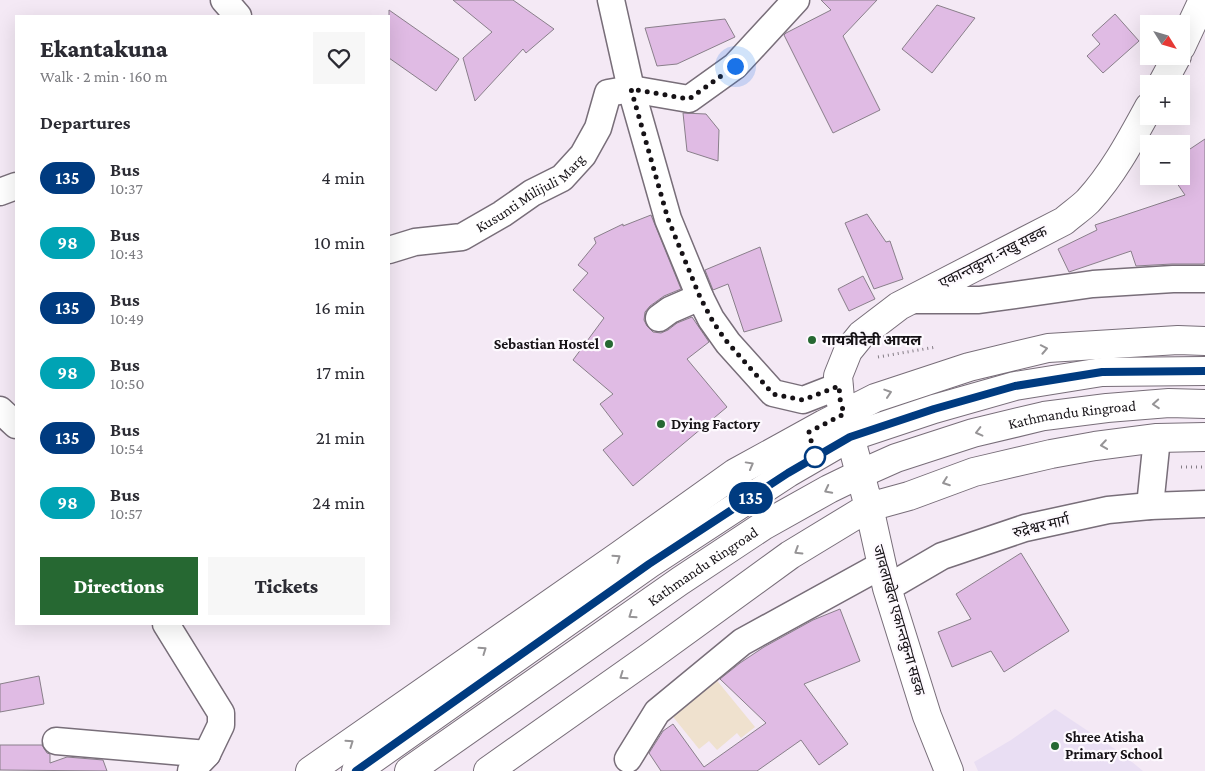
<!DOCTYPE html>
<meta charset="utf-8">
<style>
:root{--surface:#fff;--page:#f7f7f7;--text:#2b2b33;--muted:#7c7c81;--accent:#266832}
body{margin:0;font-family:"Crimson Pro","Noto Sans Devanagari",serif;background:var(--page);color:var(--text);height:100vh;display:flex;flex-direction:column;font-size:19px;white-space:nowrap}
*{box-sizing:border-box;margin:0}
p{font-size:16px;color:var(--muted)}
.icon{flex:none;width:28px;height:28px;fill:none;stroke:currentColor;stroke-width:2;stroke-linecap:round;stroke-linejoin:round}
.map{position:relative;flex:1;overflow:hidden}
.side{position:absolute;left:15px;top:15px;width:375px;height:610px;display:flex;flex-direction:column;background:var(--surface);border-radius:0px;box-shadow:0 5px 20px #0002}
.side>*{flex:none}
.badge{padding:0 10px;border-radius:16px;font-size:18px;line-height:32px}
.needle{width:32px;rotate:127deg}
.buttons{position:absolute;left:1140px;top:15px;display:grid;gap:10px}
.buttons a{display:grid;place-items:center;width:50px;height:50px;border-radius:0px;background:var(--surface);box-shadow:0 5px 20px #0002;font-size:25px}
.you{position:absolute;width:25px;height:25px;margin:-12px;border:4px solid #fff;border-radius:50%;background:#1a73e8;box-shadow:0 0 0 8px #1a73e833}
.map>.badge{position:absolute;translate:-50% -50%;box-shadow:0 0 0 2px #fff}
h2{padding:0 25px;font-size:19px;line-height:45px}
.round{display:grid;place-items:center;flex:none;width:52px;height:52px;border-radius:0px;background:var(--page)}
.head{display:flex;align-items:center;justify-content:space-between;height:85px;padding:0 25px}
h1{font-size:24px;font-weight:800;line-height:38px}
.primary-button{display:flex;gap:10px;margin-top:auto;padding:10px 25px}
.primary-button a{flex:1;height:58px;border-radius:0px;background:var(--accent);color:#fff;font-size:20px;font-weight:800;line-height:58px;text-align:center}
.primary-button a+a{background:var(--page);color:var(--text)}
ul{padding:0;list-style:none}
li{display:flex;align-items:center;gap:15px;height:65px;padding:0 25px}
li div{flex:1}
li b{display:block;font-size:19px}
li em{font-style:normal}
li .badge{min-width:55px;font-weight:700;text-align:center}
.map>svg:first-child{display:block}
.commercial{fill:#efe1ce}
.education{fill:#e9def3}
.building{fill:#e0bbe4;stroke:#897f8a}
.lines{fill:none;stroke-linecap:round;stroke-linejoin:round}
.minor-casing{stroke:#786e79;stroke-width:29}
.major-casing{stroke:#786e79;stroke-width:30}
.highway-casing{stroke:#786e79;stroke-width:30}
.path{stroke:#847d85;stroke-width:3;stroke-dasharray:1 4;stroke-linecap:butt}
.minor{stroke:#fff;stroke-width:26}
.major{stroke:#fff;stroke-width:28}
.highway{stroke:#fff;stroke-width:28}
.oneway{stroke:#969496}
.line-casing{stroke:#fff;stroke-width:11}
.line{stroke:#003b80;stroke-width:8}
.walk{stroke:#161216;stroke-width:5;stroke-dasharray:0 9}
.poi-dot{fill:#266832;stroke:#fdf9fe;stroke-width:2}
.stop-dot{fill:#fff;stroke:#003b80;stroke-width:2.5}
.labels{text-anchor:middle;stroke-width:4.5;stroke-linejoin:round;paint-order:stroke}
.street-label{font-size:15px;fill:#161216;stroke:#fdf9fe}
.poi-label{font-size:15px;font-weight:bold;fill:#161216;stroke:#fdf9fe;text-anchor:start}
</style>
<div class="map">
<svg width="1205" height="771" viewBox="0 0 1205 771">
<rect width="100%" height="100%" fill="#f4e9f5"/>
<path class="commercial" d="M714,677l41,50 -14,11 -4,-5 -20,17 -8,-9 -10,8 -29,-36z"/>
<path class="education" d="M1055,709l66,44 22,18h-165l-4,-9 37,-22z"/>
<path class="building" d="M453,0h60l41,29 -28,24 -3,-4 -48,52 -12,-43 29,-26z
M821,0h56l-34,36 37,74 -47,23 -49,-98 2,-2 45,-23z
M937,5l38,13 -43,55 -30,-24z
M389,10l70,49 -23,32 -47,-33z
M1115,14l24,27 -36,32 -16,-17 13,-12 -8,-9z
M725,19l10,18 -58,27 -20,2 -12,-38z
M683,113l23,1 13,16 -1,31 -31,-10z
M1205,139v124l-2,1h-31l-36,2 -5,-15 -62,21 -11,-23 39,-19 -2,-5 90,-30 -13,-19h9v-21z
M867,214l19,28 4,-1 13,38 -29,10 -29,-66z
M651,215l30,74 -17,7 -14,10 -5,6 -1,8 3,6 6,6 8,1 7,-3 9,-7 15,-6 17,25 -22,17 40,48 -94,79 -30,-36 20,-16 -23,-30 13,-10 -40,-34 31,-42 -31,-28 15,-17 -10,-8 18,-22 -2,-5 29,-14v2z
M760,247l22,74 -38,11 -16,-48 -15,6 -8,-20z
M863,276l12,23 -26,12 -11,-22z
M1021,553l48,78 -65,41 -13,-21 -39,16 -14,-35 33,-13 -15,-25z
M840,609l20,52 -56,23 44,60 -29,21 -18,-25 -44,31h-96l-12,-18 14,-22 10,-7 31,43 62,-44 -46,-44 20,-16 24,-16 49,-27z
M39,676l5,28 -44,8v-28z
M0,745h42l5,8 3,1v9l17,-6 36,3 4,11 -107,-1z"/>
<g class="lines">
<g class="minor-casing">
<g id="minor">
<path d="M224,0l14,16"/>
<path d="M611,0l20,89 37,130 32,78 11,22 17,24 45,50 30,7 36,-14"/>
<path d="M0,192l16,-6"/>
<path id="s1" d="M389,250l26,-8 47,-5 40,-23 30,-21 30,-15 21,-23 15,-27 10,-35 23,-4 58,10 46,-33 61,-66"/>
<path d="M911,300h68l114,-16 80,-5h32"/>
<path d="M659,318l11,-8 30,-13"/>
<path d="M0,410l16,15"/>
<path d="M1150,506l7,-68"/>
<path d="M887,588l55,-32 83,-28 83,-18 42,-4 55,-2"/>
<path d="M166,624l55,89v12l-14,29 -16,17"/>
<path d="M56,741l151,13"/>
<path d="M628,759l29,-47 85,-70 140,-77"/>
</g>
</g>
<g class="major-casing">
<path id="major" d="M1181,47l22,-47
M1162,84l15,-28
M310,771l310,-216 115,-82 89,-49 51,-26 94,-31 79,-19 130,-8 27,1
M488,771l163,-115 139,-101 79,-48 40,-11 65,-24 77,-18 44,-8 62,-8 48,-1
M949,771l-22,-55 -40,-128 -18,-81 -29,-108 -2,-23 10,-25 13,-16 38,-29 165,-85c8,-7 17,-13 24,-20 25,-27 43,-61 61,-94"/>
</g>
<g class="highway-casing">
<g id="highway">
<path d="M356,771l293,-207 139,-91 62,-36 84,-28 81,-23 87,-14 103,-1"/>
<path id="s2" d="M409,771l271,-190 83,-55 66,-37 31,-15 36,-16 77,-25 71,-17 63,-8 62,-5 36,1"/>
</g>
</g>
<path class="path" d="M878,357l58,-10
M1181,467h24"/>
<use href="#minor" class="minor"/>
<use href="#major" class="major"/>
<use href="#highway" class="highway"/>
</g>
<defs><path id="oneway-chevron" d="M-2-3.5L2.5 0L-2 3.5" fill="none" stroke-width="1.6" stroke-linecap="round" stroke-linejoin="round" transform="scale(1.25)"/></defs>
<g class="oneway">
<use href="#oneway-chevron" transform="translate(1044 349) rotate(-11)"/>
<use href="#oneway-chevron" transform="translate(888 393) rotate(-18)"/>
<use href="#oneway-chevron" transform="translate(1156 404) rotate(176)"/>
<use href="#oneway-chevron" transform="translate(979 432) rotate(166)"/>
<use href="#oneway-chevron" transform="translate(1104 445) rotate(172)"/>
<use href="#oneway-chevron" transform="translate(750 465) rotate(-29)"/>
<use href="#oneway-chevron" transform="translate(946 482) rotate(160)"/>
<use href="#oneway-chevron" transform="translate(828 490) rotate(153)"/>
<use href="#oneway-chevron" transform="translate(798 551) rotate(148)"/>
<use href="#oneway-chevron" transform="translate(617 558) rotate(-35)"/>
<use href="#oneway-chevron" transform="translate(632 615) rotate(145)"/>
<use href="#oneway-chevron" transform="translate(483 650) rotate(-35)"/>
<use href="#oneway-chevron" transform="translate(623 676) rotate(145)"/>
<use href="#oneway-chevron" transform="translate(350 743) rotate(-35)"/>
</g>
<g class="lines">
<g class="line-casing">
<path id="line" d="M356,771l293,-207 139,-91 62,-36 84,-28 81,-23 87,-14 103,-1"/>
</g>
<use href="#line" class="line"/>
<path class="walk" d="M735,66l-46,33 -58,-10 37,130 32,78 11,21 8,13 9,12 45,51 30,6 36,-14 1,13 4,15 -35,18 6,25"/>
</g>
<g class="poi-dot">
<circle cx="812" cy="340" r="5"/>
<circle cx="609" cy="344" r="5"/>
<circle cx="661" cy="424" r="5"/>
<circle cx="1055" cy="746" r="5"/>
</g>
<circle class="stop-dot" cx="815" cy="457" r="10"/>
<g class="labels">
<g class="street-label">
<text dy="5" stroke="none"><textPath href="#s1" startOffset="156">Kusunti Milijuli Marg</textPath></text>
<text transform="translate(993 257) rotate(-27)" y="5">एकान्तकुना-नखु सडक</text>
<text dy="5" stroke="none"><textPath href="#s2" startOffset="762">Kathmandu Ringroad</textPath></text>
<text transform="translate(1041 526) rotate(-14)" y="5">रुद्रेश्वर मार्ग</text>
<text dy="5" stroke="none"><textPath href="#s2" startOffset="358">Kathmandu Ringroad</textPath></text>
<text transform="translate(899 620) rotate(74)" y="5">जावलाखेल एकान्तकुना सडक</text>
</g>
<g class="poi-label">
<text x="822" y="345">गायत्रीदेवी आयल</text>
<text x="599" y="349" text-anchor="end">Sebastian Hostel</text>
<text x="671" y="429">Dying Factory</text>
<text x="1065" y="742">Shree Atisha<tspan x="1065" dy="17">Primary School</tspan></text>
</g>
</g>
</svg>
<div class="buttons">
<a><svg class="needle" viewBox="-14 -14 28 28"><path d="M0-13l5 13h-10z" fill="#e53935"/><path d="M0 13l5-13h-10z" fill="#7c7c81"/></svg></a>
<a>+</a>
<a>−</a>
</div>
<div class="you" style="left:735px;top:66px"></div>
<b class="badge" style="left:751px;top:498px;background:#003b80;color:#fff">135</b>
<section class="side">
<div class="head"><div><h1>Ekantakuna</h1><p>Walk · 2 min · 160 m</p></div><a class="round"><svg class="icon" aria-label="heart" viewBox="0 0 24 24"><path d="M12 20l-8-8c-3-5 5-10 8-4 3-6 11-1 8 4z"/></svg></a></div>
<h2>Departures</h2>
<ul>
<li><span class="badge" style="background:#003b80;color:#fff">135</span><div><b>Bus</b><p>10:37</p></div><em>4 min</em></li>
<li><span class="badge" style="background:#00a3b4;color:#fff">98</span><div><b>Bus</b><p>10:43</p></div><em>10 min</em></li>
<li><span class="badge" style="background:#003b80;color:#fff">135</span><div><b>Bus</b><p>10:49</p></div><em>16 min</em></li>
<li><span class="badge" style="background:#00a3b4;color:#fff">98</span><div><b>Bus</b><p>10:50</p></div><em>17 min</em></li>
<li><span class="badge" style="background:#003b80;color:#fff">135</span><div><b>Bus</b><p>10:54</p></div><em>21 min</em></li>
<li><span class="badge" style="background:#00a3b4;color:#fff">98</span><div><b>Bus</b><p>10:57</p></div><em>24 min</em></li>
</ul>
<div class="primary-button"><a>Directions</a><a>Tickets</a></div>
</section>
</div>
